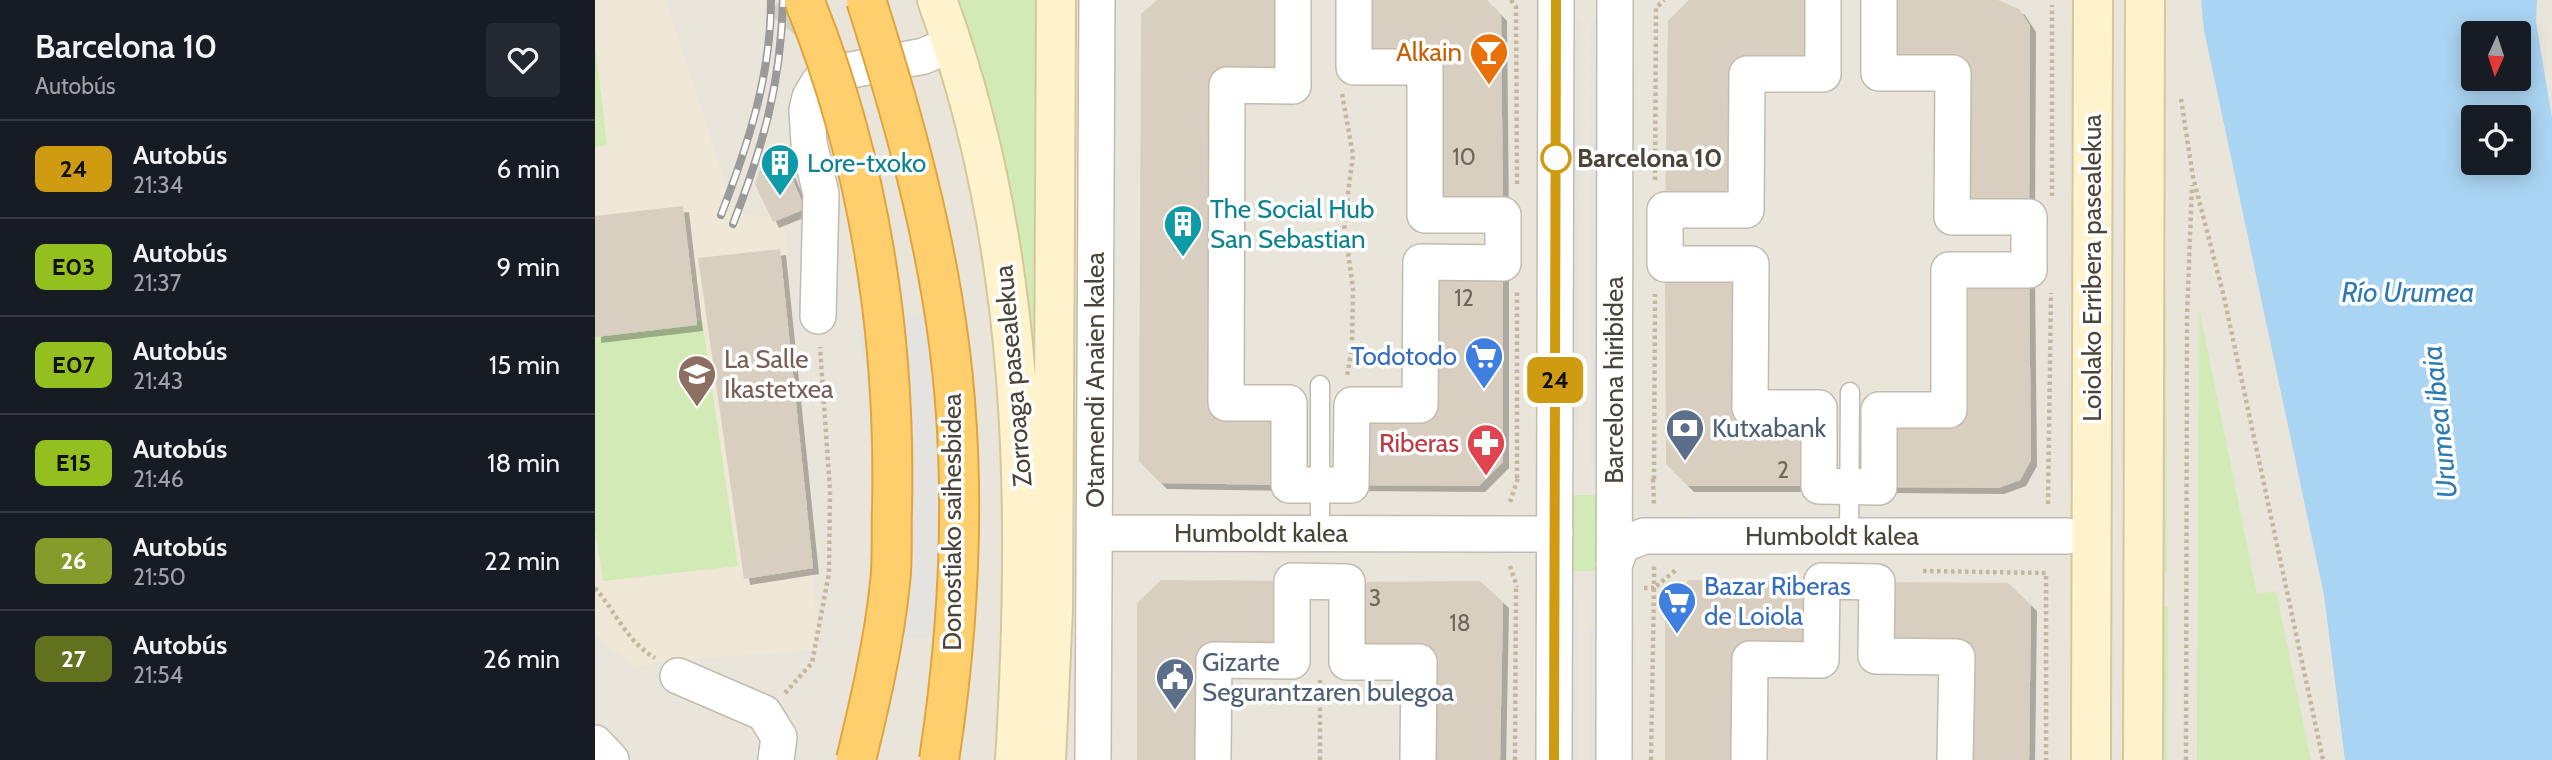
<!DOCTYPE html>
<html lang="es">
<meta charset="utf-8">
<style>
:root{--surface:#171b24;--page:#242831;--text:#f1f3f6;--muted:#9ea1a6;--line:#363941}
body{margin:0;font-family:Cabin,sans-serif;background:var(--page);color:var(--text);height:100vh;display:flex;flex-direction:column;font-size:26px;white-space:nowrap}
*{box-sizing:border-box;margin:0}
p{font-size:23px;color:var(--muted)}
.icon{flex:none;width:38px;height:38px;fill:none;stroke:currentColor;stroke-width:2;stroke-linecap:round;stroke-linejoin:round}
.map{position:relative;flex:1;overflow:hidden}
.panel{display:flex;flex-direction:column;background:var(--surface);width:595px}
.panel>*{flex:none}
.badge{padding:0 14px;border-radius:10px;font-size:24px;line-height:46px}
.needle{width:46px;rotate:183deg}
.buttons{position:absolute;left:1866px;top:21px;display:grid;gap:14px}
.buttons a{display:grid;place-items:center;width:70px;height:70px;border-radius:7px;background:var(--surface);box-shadow:0 4px 18px #0003;font-size:35px}
.map>.badge{position:absolute;translate:-50% -50%;box-shadow:0 0 0 4px #fff}
.round{display:grid;place-items:center;flex:none;width:74px;height:74px;border-radius:7px;background:var(--page)}
.overview{display:flex;align-items:center;justify-content:space-between;height:119px;padding:0 35px}
h1{font-size:33px;font-weight:600;line-height:52px}
ul{padding:0;list-style:none}
li{display:flex;align-items:center;gap:21px;height:98px;padding:0 35px;border-top:2px solid var(--line)}
li div{flex:1}
li b{display:block;font-size:26px}
li em{font-style:normal}
li .badge{min-width:77px;font-weight:700;text-align:center}
main{display:flex;flex:1;min-height:0}
.map>svg:first-child{display:block}
.residential{fill:#eae5da;fill-rule:evenodd}
.education{fill:#efe8d6}
.green{fill:#d2eab5}
.parking{fill:#e5e3e0}
.water{fill:#a9d4f2;fill-rule:evenodd}
.building{fill:#d8cfc1;filter:url(#shadow)}
.lines{fill:none;stroke-linecap:round;stroke-linejoin:round}
.street-tunnel{stroke:#d4d0c8;stroke-width:35;stroke-dasharray:35 18;stroke-linecap:butt}
.lane-casing{stroke:#c2bbae;stroke-width:21}
.street-casing{stroke:#c2bbae;stroke-width:38}
.secondary-casing{stroke:#d6c79b;stroke-width:42}
.path{stroke:#c4b79f;stroke-width:4.5;stroke-dasharray:3.5 3.5;stroke-linecap:butt}
.lane{stroke:#fff;stroke-width:18}
.street{stroke:#fff;stroke-width:35}
.secondary{stroke:#fff3cd;stroke-width:38}
.rail-casing{stroke:#9a9a9a;stroke-width:8}
.rail{stroke:#fff;stroke-width:5;stroke-dasharray:16;stroke-linecap:butt}
.highway-bridge-casing{stroke:#e0a43c;stroke-width:42;stroke-linecap:butt}
.highway-bridge{stroke:#ffcf6e;stroke-width:38}
.line-casing{stroke:#fff;stroke-width:16}
.line{stroke:#cf9b10;stroke-width:10}
.stop-dot{fill:#fff;stroke:#cf9b10;stroke-width:3.5}
.labels{text-anchor:middle;stroke-width:7;stroke-linejoin:round;paint-order:stroke}
.number-label{font-size:23px;fill:#6e675b}
.food-label{font-size:26px;fill:#c56008;stroke:#fff;text-anchor:end}
.stop-label{font-size:26px;font-weight:bold;fill:#4b4439;stroke:#fff;text-anchor:start}
.culture-label{font-size:26px;fill:#0d838f;stroke:#fff;text-anchor:start}
.street-label{font-size:26px;fill:#4b4439;stroke:#fff}
.shop-label{font-size:26px;fill:#366cbe;stroke:#fff;text-anchor:end}
.education-label{font-size:26px;fill:#785e54;stroke:#fff;text-anchor:start}
.service-label{font-size:26px;fill:#4e5e75;stroke:#fff;text-anchor:start}
.health-label{font-size:26px;fill:#be3a42;stroke:#fff;text-anchor:end}
.water-label{font-size:28px;font-style:italic;fill:#2e7ab2;stroke:#fff}
</style>
<main>
<section class="panel">
<div class="overview"><div><h1>Barcelona 10</h1><p>Autobús</p></div><a class="round"><svg class="icon" aria-label="heart" viewBox="0 0 24 24"><path d="M12 20l-8-8c-3-5 5-10 8-4 3-6 11-1 8 4z"/></svg></a></div>
<ul>
<li><span class="badge" style="background:#cf9b10;color:#111">24</span><div><b>Autobús</b><p>21:34</p></div><em>6 min</em></li>
<li><span class="badge" style="background:#93c01f;color:#111">E03</span><div><b>Autobús</b><p>21:37</p></div><em>9 min</em></li>
<li><span class="badge" style="background:#93c01f;color:#111">E07</span><div><b>Autobús</b><p>21:43</p></div><em>15 min</em></li>
<li><span class="badge" style="background:#93c01f;color:#111">E15</span><div><b>Autobús</b><p>21:46</p></div><em>18 min</em></li>
<li><span class="badge" style="background:#859b2a;color:#fff">26</span><div><b>Autobús</b><p>21:50</p></div><em>22 min</em></li>
<li><span class="badge" style="background:#61711d;color:#fff">27</span><div><b>Autobús</b><p>21:54</p></div><em>26 min</em></li>
</ul>
</section>
<div class="map">
<svg width="1957" height="760" viewBox="0 0 1957 760">
<defs>
<filter id="shadow"><feDropShadow dx="6" dy="6" stdDeviation="0" flood-color="#0004"/></filter>
</defs>
<rect width="100%" height="100%" fill="#f6f3ec"/>
<path class="residential" d="M0,0h1957v760h-1957zM1878,33h45v46h-45zM1878,117h45v46h-45z"/>
<path class="education" d="M0,0h71l69,213 49,6 35,431 -158,11 -26,7 -40,-34z"/>
<path class="green" d="M357,0h85l-1,618z
M0,44l12,101 -12,2z
M1565,295h6l1,277 -7,-1z
M1604,308l58,286 19,-3 35,169h-114z
M107,321l36,245 -135,15 -8,-51v-196z
M976,495h26v76h-26z
M1566,606l7,1 -1,153h-7z"/>
<path class="parking" d="M977,20h8l-2,418h-8z
M996,21h8v442h-9z
M1475,25h9l-2,469h-9z
M364,311l10,328 -100,-2 8,-124 -4,-87 -15,-104z
M1094,514h144v10h-144z
M1268,514l143,1v10h-144z
M973,602h10v158h-10z
M994,627h10v133h-10z"/>
<path class="water" d="M1606,0h336l-1,22 16,96v642h-207l-21,-165 -120,-565zM1878,33h45v46h-45zM1878,117h45v46h-45z"/>
<path class="building" d="M562,0h136v86l-66,-1 -1,318h63v82l-128,-2 -22,-22 2,-447z
M759,0h133l14,15 2,200h-78v-148h-71z
M1094,0h134v74h-76l-1,136h-81l3,-189z
M1284,0h119l21,9 11,17 -1,191h-77l1,-144h-74z
M189,159l21,50 -32,13 -18,-38 5,-15z
M88,206l14,119 -102,12v-121z
M185,249l33,319 -69,11 -46,-321z
M826,262l82,1v199l-24,24 -128,-1 1,-80h68z
M1070,264h86l-1,144h69v78h-131l-22,-22z
M1354,270h80l2,190 -11,20 -22,8 -119,-1v-77h70z
M566,580l131,1v80l-78,-1 -1,100h-76v-157z
M1094,580l133,1 -1,79 -71,-1 -1,101h-84v-156z
M885,581l23,21 -3,158h-82l1,-98h-72v-80z
M1282,582l131,1 23,22 -2,155h-74l2,-103 -81,-1z"/>
<g class="lines">
<path class="street-tunnel" d="M185,0l27,22"/>
<g class="lane-casing">
<path id="lane" d="M725,385v148
M1254,536l1,-144"/>
</g>
<g class="street-casing">
<path id="street" d="M698,0v86l-66,-1 -1,318h63v82h62l1,-80h68l1,-143 82,1v-48h-78v-148h-71v-67
M1228,0v74h-76l-1,136h-81v54h86l-1,144h69v78l60,1v-77h70v-140h80v-53h-77l1,-144h-74v-73
M223,316l3,-122 -12,-51 -2,-33 3,-13 9,-15 17,-9 88,-17 29,-13
M499,533l461,1
M1019,565l8,-20 22,-9h423
M83,676l86,37 15,24 -3,23
M0,743l16,17
M498,760l4,-760
M618,760l1,-100 78,1v-80l55,1v80h72l-1,98
M959,760l2,-760
M1019,760l1,-760
M1154,760l1,-101 71,1 1,-79 55,1 -1,74 81,1 -2,103"/>
</g>
<g class="secondary-casing">
<path id="secondary" d="M342,0c90,244 94,503 78,760
M451,760l7,-150 3,-610
M1496,760l2,-760
M1548,760l2,-760"/>
</g>
<path class="path" d="M916,0l5,7 1,180
M747,94l11,61 -9,69 9,64 -1,60 -5,28
M1586,99l12,78 31,120 99,463
M1060,180l1,-172 8,-8
M1457,196v-191
M922,478v-188
M1058,479l1,25
M1059,479l1,-185
M915,502l8,-24
M1453,504l3,-211
M915,566l7,21
M1328,571l123,2v187
M0,588c21,24 32,54 60,70
M1049,588h10v-23
M190,693l27,-30 17,-90 1,-82 -10,-144
M725,760v-80
M920,760l1,-173
M1056,760l3,-172 23,-19
M1591,760l1,-444 5,-131"/>
<use href="#lane" class="lane"/>
<use href="#street" class="street"/>
<use href="#secondary" class="secondary"/>
<g class="rail-casing">
<path id="rail" d="M126,215c27,-70 50,-140 50,-215
M138,224c30,-78 48,-140 50,-224"/>
</g>
<use href="#rail" class="rail"/>
<g class="highway-bridge-casing">
<path id="highway-bridge" d="M209,0c65,160 92,336 88,509 -1,24 1,50 -2,74 -6,59 -20,119 -34,177
M271,0c31,98 59,195 76,297 26,151 20,312 -3,463"/>
</g>
<use href="#highway-bridge" class="highway-bridge"/>
</g>
<g class="lines">
<g class="line-casing">
<path id="line" d="M959,760l2,-760"/>
</g>
<use href="#line" class="line"/>
</g>
<defs>
<g id="bar-pin" transform="scale(2.0125)"><path d="M0 17L-7.5 6A9.5 9.5 0 1 1 7.5 6Z" fill="#e8710a" stroke="#fff"/><path d="M-6-5H6L.8 .8V4.5H3.5V6h-7V4.5H-.8V.8Z" fill="#fff"/></g>
<g id="building-pin" transform="scale(2.0125)"><path d="M0 17L-7.5 6A9.5 9.5 0 1 1 7.5 6Z" fill="#0f9aa8" stroke="#fff"/><path d="M-4-6H4V6H1V3H-1V6H-4ZM-2.5-4.3h1.7v1.8h-1.7ZM.8-4.3h1.7v1.8H.8ZM-2.5-1h1.7V.8h-1.7ZM.8-1h1.7V.8H.8Z" fill="#fff"/></g>
<g id="supermarket-pin" transform="scale(2.0125)"><path d="M0 17L-7.5 6A9.5 9.5 0 1 1 7.5 6Z" fill="#3f7fe0" stroke="#fff"/><path d="M-6-5.5h2.5l.6 2H6L4.5 2H-2.5L-4.4-4H-6ZM-1.5 3.2a1.3 1.3 0 1 0 .1 0ZM3 3.2a1.3 1.3 0 1 0 .1 0Z" fill="#fff"/></g>
<g id="school-pin" transform="scale(2.0125)"><path d="M0 17L-7.5 6A9.5 9.5 0 1 1 7.5 6Z" fill="#8d6e63" stroke="#fff"/><path d="M0-5L7-2L0 1L-7-2ZM-4 1L0 2.5L4 1V4Q0 6-4 4Z" fill="#fff"/></g>
<g id="bank-pin" transform="scale(2.0125)"><path d="M0 17L-7.5 6A9.5 9.5 0 1 1 7.5 6Z" fill="#5c6f8a" stroke="#fff"/><path d="M-6-4H6V4H-6ZM0-2.3a2.3 2.3 0 1 0 0 4.6a2.3 2.3 0 1 0 0-4.6Z" fill="#fff"/></g>
<g id="pharmacy-pin" transform="scale(2.0125)"><path d="M0 17L-7.5 6A9.5 9.5 0 1 1 7.5 6Z" fill="#e0444e" stroke="#fff"/><path d="M-2-6h4v4h4v4h-4v4h-4v-4h-4v-4h4Z" fill="#fff"/></g>
<g id="civic-pin" transform="scale(2.0125)"><path d="M0 17L-7.5 6A9.5 9.5 0 1 1 7.5 6Z" fill="#5c6f8a" stroke="#fff"/><path d="M-.6-6.5H3V-4.5H.6V-3L4-1V1h2V6H-6V1h2V-1L-.6-3ZM-1.2 2.5V6h2.4V2.5Z" fill="#fff"/></g>
</defs>
<g fill-rule="evenodd">
<use href="#bar-pin" x="894" y="52"/>
<use href="#building-pin" x="185" y="163"/>
<use href="#building-pin" x="588" y="224"/>
<use href="#supermarket-pin" x="889" y="356"/>
<use href="#school-pin" x="102" y="374"/>
<use href="#bank-pin" x="1090" y="428"/>
<use href="#pharmacy-pin" x="891" y="443"/>
<use href="#supermarket-pin" x="1082" y="601"/>
<use href="#civic-pin" x="580" y="677"/>
</g>
<circle class="stop-dot" cx="961" cy="158" r="14"/>
<g class="labels">
<g class="number-label">
<text x="869" y="165">10</text>
<text x="869" y="306">12</text>
<text x="1188" y="478">2</text>
<text x="780" y="606">3</text>
<text x="865" y="631">18</text>
</g>
<g class="food-label">
<text x="867" y="61">Alkain</text>
</g>
<g class="stop-label">
<text x="982" y="167">Barcelona 10</text>
</g>
<g class="culture-label">
<text x="212" y="172">Lore-txoko</text>
<text x="615" y="218">The Social Hub<tspan x="615" dy="30">San Sebastian</tspan></text>
</g>
<g class="street-label">
<text transform="translate(1497 268) rotate(-90)" y="9">Loiolako Erribera pasealekua</text>
<text transform="translate(418 376) rotate(-95)" y="9">Zorroaga pasealekua</text>
<text transform="translate(500 380) rotate(-90)" y="9">Otamendi Anaien kalea</text>
<text transform="translate(1019 380) rotate(-90)" y="9">Barcelona hiribidea</text>
<text transform="translate(357 522) rotate(-90)" y="9">Donostiako saihesbidea</text>
<text x="666" y="542">Humboldt kalea</text>
<text x="1237" y="545">Humboldt kalea</text>
</g>
<g class="shop-label">
<text x="862" y="365">Todotodo</text>
<text x="1109" y="595" text-anchor="start">Bazar Riberas<tspan x="1109" dy="30">de Loiola</tspan></text>
</g>
<g class="education-label">
<text x="129" y="368">La Salle<tspan x="129" dy="30">Ikastetxea</tspan></text>
</g>
<g class="service-label">
<text x="1117" y="437">Kutxabank</text>
<text x="607" y="671">Gizarte<tspan x="607" dy="30">Segurantzaren bulegoa</tspan></text>
</g>
<g class="health-label">
<text x="864" y="452">Riberas</text>
</g>
<g class="water-label">
<text x="1813" y="302">Río Urumea</text>
<text transform="translate(1844 422) rotate(-96)" y="10">Urumea ibaia</text>
</g>
</g>
</svg>
<div class="buttons">
<a><svg class="needle" viewBox="-14 -14 28 28"><path d="M0-13l5 13h-10z" fill="#e53935"/><path d="M0 13l5-13h-10z" fill="#9ea1a6"/></svg></a>
<a><svg class="icon" aria-label="locate" viewBox="0 0 24 24"><circle cx="12" cy="12" r="6"/><path d="M12 2v4M12 18v4M2 12h4M18 12h4"/></svg></a>
</div>
<b class="badge" style="left:960px;top:380px;background:#cf9b10;color:#111">24</b>
</div>
</main>
